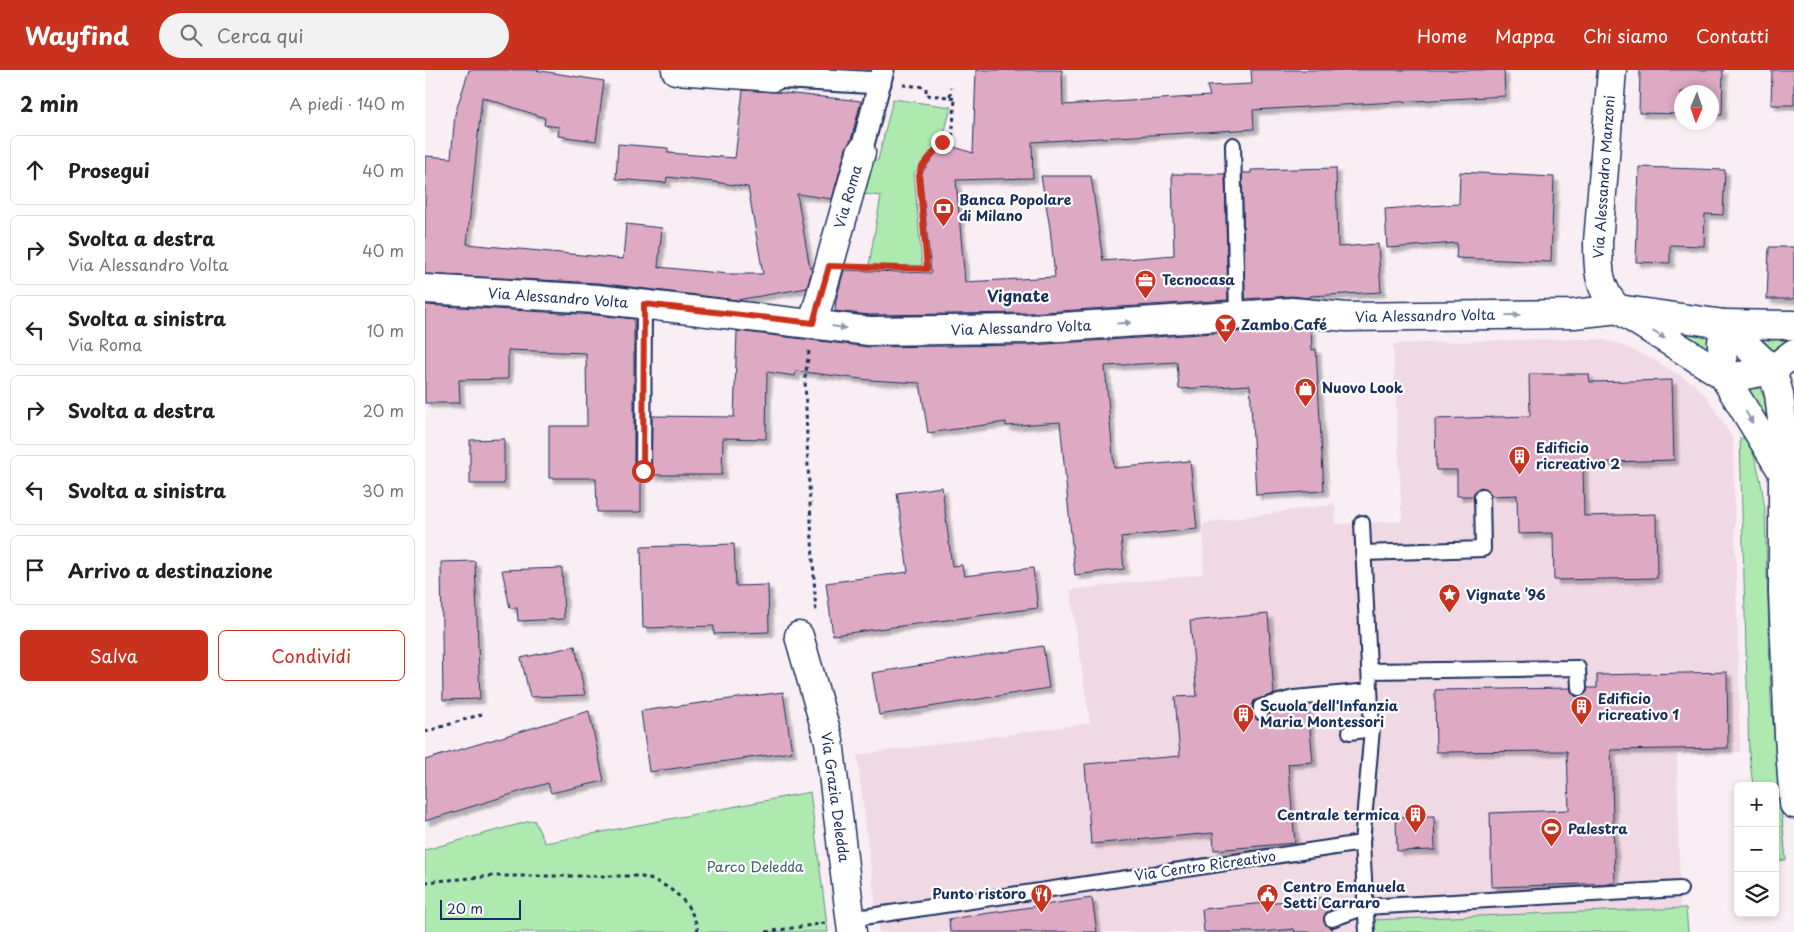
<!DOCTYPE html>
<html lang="it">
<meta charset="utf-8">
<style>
body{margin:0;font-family:"Playpen Sans",sans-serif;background:#f2f2f2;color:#202124}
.controls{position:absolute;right:15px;bottom:15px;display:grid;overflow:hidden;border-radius:8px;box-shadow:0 2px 8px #0003}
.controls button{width:45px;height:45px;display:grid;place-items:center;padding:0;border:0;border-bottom:1px solid #e0e0e0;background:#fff;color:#202124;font:25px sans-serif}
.compass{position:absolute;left:1249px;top:15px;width:45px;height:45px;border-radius:50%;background:#fff;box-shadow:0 2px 8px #0003;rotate:182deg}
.scale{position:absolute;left:15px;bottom:12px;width:81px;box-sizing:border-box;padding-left:5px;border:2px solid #1b2f5e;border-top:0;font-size:14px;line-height:18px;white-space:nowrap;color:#1b2f5e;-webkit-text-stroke:4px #fff;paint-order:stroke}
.stop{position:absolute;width:15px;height:15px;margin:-11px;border:4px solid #c8321e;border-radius:50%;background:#fff}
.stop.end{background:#c8321e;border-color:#fff;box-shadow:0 1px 5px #0008}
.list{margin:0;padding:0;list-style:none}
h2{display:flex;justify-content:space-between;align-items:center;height:65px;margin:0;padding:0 20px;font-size:21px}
h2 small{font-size:16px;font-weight:400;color:#757577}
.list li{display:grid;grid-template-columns:32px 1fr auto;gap:15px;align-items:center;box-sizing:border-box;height:70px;margin:0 10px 10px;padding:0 10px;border:1px solid #e0e0e0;border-radius:8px}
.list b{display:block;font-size:19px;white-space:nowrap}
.list p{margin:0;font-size:16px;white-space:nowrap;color:#757577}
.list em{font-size:16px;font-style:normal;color:#757577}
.actions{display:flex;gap:10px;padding:15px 20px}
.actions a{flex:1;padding:11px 0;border:1px solid #c8321e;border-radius:8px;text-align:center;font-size:18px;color:#c8321e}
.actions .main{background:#c8321e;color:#fff}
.icon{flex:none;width:28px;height:28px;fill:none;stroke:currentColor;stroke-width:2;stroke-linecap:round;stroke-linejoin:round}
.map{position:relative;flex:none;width:1369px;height:862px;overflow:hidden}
header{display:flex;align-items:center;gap:30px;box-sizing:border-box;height:70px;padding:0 25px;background:#c8321e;color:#fff}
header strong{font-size:24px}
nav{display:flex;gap:28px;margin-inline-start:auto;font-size:18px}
.search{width:350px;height:45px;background:#f2f2f2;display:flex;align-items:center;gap:12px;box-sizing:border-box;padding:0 18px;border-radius:28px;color:#757577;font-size:19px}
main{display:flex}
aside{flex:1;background:#fff}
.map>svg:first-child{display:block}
.built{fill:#f0d9e5}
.green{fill:#aeeaaf;stroke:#648c86}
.building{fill:#dda9c3;stroke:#1b2f5e;filter:url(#shadow)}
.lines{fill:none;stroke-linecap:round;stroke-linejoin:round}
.service-casing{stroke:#1b2f5e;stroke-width:18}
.pedestrian-casing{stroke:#1b2f5e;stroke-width:25}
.minor-casing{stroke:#1b2f5e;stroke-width:31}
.tertiary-casing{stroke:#1b2f5e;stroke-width:31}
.path{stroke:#1b2f5e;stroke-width:3;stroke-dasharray:4 4;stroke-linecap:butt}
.service{stroke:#fff;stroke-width:14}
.pedestrian{stroke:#fff;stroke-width:21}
.minor{stroke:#fff;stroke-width:28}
.tertiary{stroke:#fff;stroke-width:28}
.oneway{fill:#8d97ae}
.route{stroke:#c8321e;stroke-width:6}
.labels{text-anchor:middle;stroke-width:4.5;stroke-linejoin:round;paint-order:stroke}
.street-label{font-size:14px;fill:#1b2f5e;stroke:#fff}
.poi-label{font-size:14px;font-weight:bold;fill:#1b2f5e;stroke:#fff;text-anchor:start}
.park-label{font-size:14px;fill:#405e72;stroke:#fff}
.quarter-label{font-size:16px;font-weight:bold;fill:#1b2f5e;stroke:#fff}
</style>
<header>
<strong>Wayfind</strong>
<div class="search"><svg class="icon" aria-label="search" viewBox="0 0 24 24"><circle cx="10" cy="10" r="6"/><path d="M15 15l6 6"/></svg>Cerca qui</div>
<nav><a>Home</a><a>Mappa</a><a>Chi siamo</a><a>Contatti</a></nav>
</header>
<main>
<aside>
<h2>2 min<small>A piedi · 140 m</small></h2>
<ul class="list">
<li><svg class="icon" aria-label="ahead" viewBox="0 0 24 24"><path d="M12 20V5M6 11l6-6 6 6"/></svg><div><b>Prosegui</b></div><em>40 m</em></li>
<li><svg class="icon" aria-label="right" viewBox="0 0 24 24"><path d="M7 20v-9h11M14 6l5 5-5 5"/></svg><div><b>Svolta a destra</b><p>Via Alessandro Volta</p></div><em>40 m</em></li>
<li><svg class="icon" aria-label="left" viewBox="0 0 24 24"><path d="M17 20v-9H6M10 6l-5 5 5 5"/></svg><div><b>Svolta a sinistra</b><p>Via Roma</p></div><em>10 m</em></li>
<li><svg class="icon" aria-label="right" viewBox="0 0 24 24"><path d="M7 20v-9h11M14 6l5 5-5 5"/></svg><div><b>Svolta a destra</b></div><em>20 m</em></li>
<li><svg class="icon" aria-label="left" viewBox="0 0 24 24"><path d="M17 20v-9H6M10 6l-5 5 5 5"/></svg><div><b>Svolta a sinistra</b></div><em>30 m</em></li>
<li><svg class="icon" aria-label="arrive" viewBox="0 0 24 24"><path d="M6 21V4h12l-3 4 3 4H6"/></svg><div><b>Arrivo a destinazione</b></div></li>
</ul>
<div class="actions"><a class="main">Salva</a><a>Condividi</a></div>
</aside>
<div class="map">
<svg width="1369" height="862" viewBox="0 0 1369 862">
<defs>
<filter id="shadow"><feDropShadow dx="4.5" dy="4.5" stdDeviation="1" flood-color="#0004"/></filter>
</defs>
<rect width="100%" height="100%" fill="#f8eef3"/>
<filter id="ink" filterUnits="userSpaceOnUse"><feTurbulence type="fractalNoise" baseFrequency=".02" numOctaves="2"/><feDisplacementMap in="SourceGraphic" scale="10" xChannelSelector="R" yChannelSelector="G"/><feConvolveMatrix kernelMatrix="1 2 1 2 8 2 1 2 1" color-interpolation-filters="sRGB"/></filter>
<g filter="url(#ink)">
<path class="built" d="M1119,269H1176L1192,273L1227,289L1269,314L1282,327L1308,369L1315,682L1252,684L1255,837L1261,838L1263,862H454L432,685L665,653L645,520L778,504L779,453L910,434L911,454L977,451L968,274Z"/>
<path class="green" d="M468,29L526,37L518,68L489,103L497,196L444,195L456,126L430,123L440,89L453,90Z
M1254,256L1288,269L1284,285L1269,270L1250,260Z
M1369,261V273L1350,286L1328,265Z
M1332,312L1345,340V352L1343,354L1317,317Z
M1315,368H1322C1333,392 1337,415 1340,441L1346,632L1361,790L1350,791V716H1328L1324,683Z
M385,722L403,862H0V780L109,750L120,773Z
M1261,838L1263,862H948L947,850Z"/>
<path class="building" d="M44,0H110L179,11L171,71L133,66L134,57L119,55L120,48L57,27L42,174L198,189L201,154L237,158L233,197L303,204H338L323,117L289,112L242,107L241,113L191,109L193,74L243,78V83L310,88L318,20L350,22L436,31L426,70L421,78L407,129L372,124L385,198L387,199L382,218L312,230L173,213L0,204V86L26,88L30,44Z
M551,0H637L638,35L785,26L782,16L827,14L826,0H1079L1080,26L828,40L829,59L607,72L608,108L531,110L540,212L630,207L625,158L616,106H666L678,191L749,185L747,104H800L803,230L604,243L445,245L410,241L411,230L419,200L506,203L496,104L517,73L548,83Z
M1215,0H1298L1297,45H1286V22H1256V44L1214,43Z
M1347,0H1369V35H1346Z
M1214,97L1300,100L1298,145L1280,144L1279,176L1245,175V193L1211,192Z
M911,98L913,177L953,174L956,222L885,226V228L866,226L820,229L817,103H826V100Z
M1035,102L1129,107L1126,192L1031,188L1032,173L962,178L960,139L1034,134Z
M1344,177H1369V229H1342Z
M0,235L171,245L209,249V401L211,406L216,409V442H172L171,408H124V356H162L161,283L83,280V309L34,310L35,333H0Z
M867,258L886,259L887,280L891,279L899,421L831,425L825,315L754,319L752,292L680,296L689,398L765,391L772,459L696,467L699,499L650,505L635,352L581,356V352L503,363L495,313L444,310L371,301L370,306L342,302L341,369L298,368L297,405H226L227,346L309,347L312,261L444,277L606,275Z
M1104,304H1164L1165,312L1247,310L1249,390L1158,393L1159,446L1231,444L1232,508L1129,510L1128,463L1093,464L1092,425L1066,426L1062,419L1056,417L1050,421L1048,426H1032V400H1011L1010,349L1105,346Z
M79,369V414H45V370Z
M517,417L527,496L537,495L539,506L608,498L613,538L408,565L401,513L483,502L472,423Z
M309,474L311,516L343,515L344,562L289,564V556L218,558L216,477Z
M50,491L55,629L18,630L16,492Z
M137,498L139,549L93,551L92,538H85L77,500Z
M843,544L849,624L829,631L827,637L828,646L832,650L836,651L841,649L844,644L858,640L883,638L888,692L863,694L870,773L789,780L788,763L666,774L660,694L755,686L750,627L772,626L765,551Z
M150,576L160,625L105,627L96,588Z
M618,576L624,618L454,645L447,603Z
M1302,602L1303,678L1186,680L1190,813L1067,817L1065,743L1144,740L1142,681L1011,682L1010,620L1145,618L1150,626L1155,627L1162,622L1163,618H1172V605Z
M358,622L367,682L224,702L216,641Z
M164,641L179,711L126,723L123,713L0,751V690Z
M1009,746L1010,780L972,781L971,747Z
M904,827L906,840L900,844L899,852L902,856L907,858L908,862H870L869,859L837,862H779L777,839Z
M667,828L672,862H525L524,849Z"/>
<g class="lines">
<defs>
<path id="service" d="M808,75L812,245
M218,401L219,234
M938,483L1058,479L1057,426
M944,601L1153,598L1154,618
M836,642V637L869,628L945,621
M925,662L947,659
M937,773L942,862
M425,849L937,773L947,659L937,453
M907,849L940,837L1255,819"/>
<path id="pedestrian" d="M348,7L455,13
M436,82L458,0"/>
<path id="minor" d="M251,0L348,7
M0,219L172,229L444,261L605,259L867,242L922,247L1149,244L1193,239
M388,253L436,82
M1369,255L1299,254L1297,273L1298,305L1315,306L1347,300L1369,283
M374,566L404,671L427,862"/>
<path id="tertiary" d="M1187,0L1173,172C1173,198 1173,220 1193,239L1298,305L1357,401
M1193,239L1299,254L1347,300L1354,324L1358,359V523L1364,666L1369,734"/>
</defs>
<use href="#service" class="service-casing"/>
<use href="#pedestrian" class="pedestrian-casing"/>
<use href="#minor" class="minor-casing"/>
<use href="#tertiary" class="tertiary-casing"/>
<path class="path" d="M478,15L501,17V25L525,27L526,17
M525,27L530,28L527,72
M432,197L503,199L494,106L496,98L517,72
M384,281L380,308L383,396L391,544
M0,662L57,644
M0,812L69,806H212C242,811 268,831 273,862
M341,862L400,853"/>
<use href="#service" class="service"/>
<use href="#pedestrian" class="pedestrian"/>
<use href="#minor" class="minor"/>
<use href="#tertiary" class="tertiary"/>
</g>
<defs><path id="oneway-solid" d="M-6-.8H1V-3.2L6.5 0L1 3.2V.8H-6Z" transform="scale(1.25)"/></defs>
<g class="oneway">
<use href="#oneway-solid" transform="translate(1088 245) rotate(-1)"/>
<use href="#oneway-solid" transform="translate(699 253) rotate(-4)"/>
<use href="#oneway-solid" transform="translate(414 257) rotate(8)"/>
<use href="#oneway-solid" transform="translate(1234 265) rotate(31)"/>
<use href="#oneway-solid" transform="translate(1324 347) rotate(59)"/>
</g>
</g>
<g class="lines" filter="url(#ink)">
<path class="route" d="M218,401L219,234L388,253L404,196L502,199L494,106L496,98L517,72"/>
</g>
<defs>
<symbol id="bank-pin" viewBox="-11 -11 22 30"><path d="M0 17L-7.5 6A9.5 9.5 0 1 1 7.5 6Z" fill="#c8321e" stroke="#fff"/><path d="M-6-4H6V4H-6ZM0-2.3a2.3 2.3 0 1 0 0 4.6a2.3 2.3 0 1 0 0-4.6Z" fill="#fff"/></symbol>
<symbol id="office-pin" viewBox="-11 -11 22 30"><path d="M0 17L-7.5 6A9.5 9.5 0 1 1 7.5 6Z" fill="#c8321e" stroke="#fff"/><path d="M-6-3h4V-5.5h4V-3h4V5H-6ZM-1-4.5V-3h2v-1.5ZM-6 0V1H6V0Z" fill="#fff"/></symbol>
<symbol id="bar-pin" viewBox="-11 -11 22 30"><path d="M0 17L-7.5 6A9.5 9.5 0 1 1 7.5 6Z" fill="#c8321e" stroke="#fff"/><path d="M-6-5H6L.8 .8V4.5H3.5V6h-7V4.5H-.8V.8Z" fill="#fff"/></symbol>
<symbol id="shop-pin" viewBox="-11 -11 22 30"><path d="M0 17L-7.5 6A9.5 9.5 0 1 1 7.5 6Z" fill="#c8321e" stroke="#fff"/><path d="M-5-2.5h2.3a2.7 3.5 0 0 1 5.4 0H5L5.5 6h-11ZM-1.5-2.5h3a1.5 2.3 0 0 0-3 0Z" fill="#fff"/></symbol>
<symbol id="building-pin" viewBox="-11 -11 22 30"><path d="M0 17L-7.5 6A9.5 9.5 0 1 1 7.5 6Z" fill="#c8321e" stroke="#fff"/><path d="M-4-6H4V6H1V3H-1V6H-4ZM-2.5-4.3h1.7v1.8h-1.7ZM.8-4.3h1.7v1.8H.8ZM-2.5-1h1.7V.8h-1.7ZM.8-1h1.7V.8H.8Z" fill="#fff"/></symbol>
<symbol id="sight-pin" viewBox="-11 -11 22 30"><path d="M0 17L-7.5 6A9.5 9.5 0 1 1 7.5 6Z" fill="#c8321e" stroke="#fff"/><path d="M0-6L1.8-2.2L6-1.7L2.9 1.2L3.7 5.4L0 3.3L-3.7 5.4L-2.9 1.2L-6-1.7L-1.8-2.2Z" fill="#fff"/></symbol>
<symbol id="stadium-pin" viewBox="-11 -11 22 30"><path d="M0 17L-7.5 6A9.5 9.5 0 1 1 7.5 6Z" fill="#c8321e" stroke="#fff"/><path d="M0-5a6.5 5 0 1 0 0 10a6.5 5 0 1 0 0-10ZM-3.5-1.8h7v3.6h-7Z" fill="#fff"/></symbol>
<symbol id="restaurant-pin" viewBox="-11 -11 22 30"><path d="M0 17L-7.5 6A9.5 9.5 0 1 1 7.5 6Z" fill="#c8321e" stroke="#fff"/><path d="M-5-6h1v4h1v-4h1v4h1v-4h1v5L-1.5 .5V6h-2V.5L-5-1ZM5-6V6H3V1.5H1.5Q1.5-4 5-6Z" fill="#fff"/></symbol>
<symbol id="civic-pin" viewBox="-11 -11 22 30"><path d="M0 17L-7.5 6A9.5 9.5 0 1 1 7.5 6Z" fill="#c8321e" stroke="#fff"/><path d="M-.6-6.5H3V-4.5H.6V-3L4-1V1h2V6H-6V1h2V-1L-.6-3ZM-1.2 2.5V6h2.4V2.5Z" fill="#fff"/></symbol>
</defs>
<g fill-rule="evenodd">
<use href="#bank-pin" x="506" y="126" width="25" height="34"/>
<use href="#office-pin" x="708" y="198" width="25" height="34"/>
<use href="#bar-pin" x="788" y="242" width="25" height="34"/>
<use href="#shop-pin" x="868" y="306" width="25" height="34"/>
<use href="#building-pin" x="1082" y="374" width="25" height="34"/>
<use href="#sight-pin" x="1012" y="512" width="25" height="34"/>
<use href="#building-pin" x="1144" y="624" width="25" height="34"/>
<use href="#building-pin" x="806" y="632" width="25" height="34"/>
<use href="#building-pin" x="978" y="732" width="25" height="34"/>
<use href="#stadium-pin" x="1114" y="746" width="25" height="34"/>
<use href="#restaurant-pin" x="604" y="812" width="25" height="34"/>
<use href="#civic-pin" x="830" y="812" width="25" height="34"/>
</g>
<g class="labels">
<g class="street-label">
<text transform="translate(1179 107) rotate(-86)" y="5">Via Alessandro Manzoni</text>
<text transform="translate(423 127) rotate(-74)" y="5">Via Roma</text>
<text transform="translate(133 228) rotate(4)" y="5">Via Alessandro Volta</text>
<text transform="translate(1000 246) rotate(-1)" y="5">Via Alessandro Volta</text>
<text transform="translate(596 258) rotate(-2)" y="5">Via Alessandro Volta</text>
<text transform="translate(410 727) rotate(82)" y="5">Via Grazia Deledda</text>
<text transform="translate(780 796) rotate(-8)" y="5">Via Centro Ricreativo</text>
</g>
<g class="poi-label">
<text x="534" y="135">Banca Popolare<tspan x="534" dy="16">di Milano</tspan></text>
<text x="737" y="215">Tecnocasa</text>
<text x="816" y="260">Zambo Café</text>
<text x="897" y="323">Nuovo Look</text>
<text x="1111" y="383">Edificio<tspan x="1111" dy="16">ricreativo 2</tspan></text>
<text x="1041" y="530">Vignate ’96</text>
<text x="1173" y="634">Edificio<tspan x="1173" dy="16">ricreativo 1</tspan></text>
<text x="835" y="641">Scuola dell'Infanzia<tspan x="835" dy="16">Maria Montessori</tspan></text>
<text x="975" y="750" text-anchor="end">Centrale termica</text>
<text x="1143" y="764">Palestra</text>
<text x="858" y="822">Centro Emanuela<tspan x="858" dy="16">Setti Carraro</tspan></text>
<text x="601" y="829" text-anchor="end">Punto ristoro</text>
</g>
<g class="park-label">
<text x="330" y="802">Parco Deledda</text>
</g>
<g class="quarter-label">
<text x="593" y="232">Vignate</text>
</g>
</g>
</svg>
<div class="controls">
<button>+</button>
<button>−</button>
<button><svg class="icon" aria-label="layers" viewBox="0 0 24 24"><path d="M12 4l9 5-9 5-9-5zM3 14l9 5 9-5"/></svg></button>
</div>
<svg class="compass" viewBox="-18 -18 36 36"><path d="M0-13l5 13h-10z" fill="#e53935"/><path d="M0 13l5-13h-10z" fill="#757577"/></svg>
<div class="scale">20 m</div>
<div class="stop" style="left:218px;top:401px"></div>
<div class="stop end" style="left:517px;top:72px"></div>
</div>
</main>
